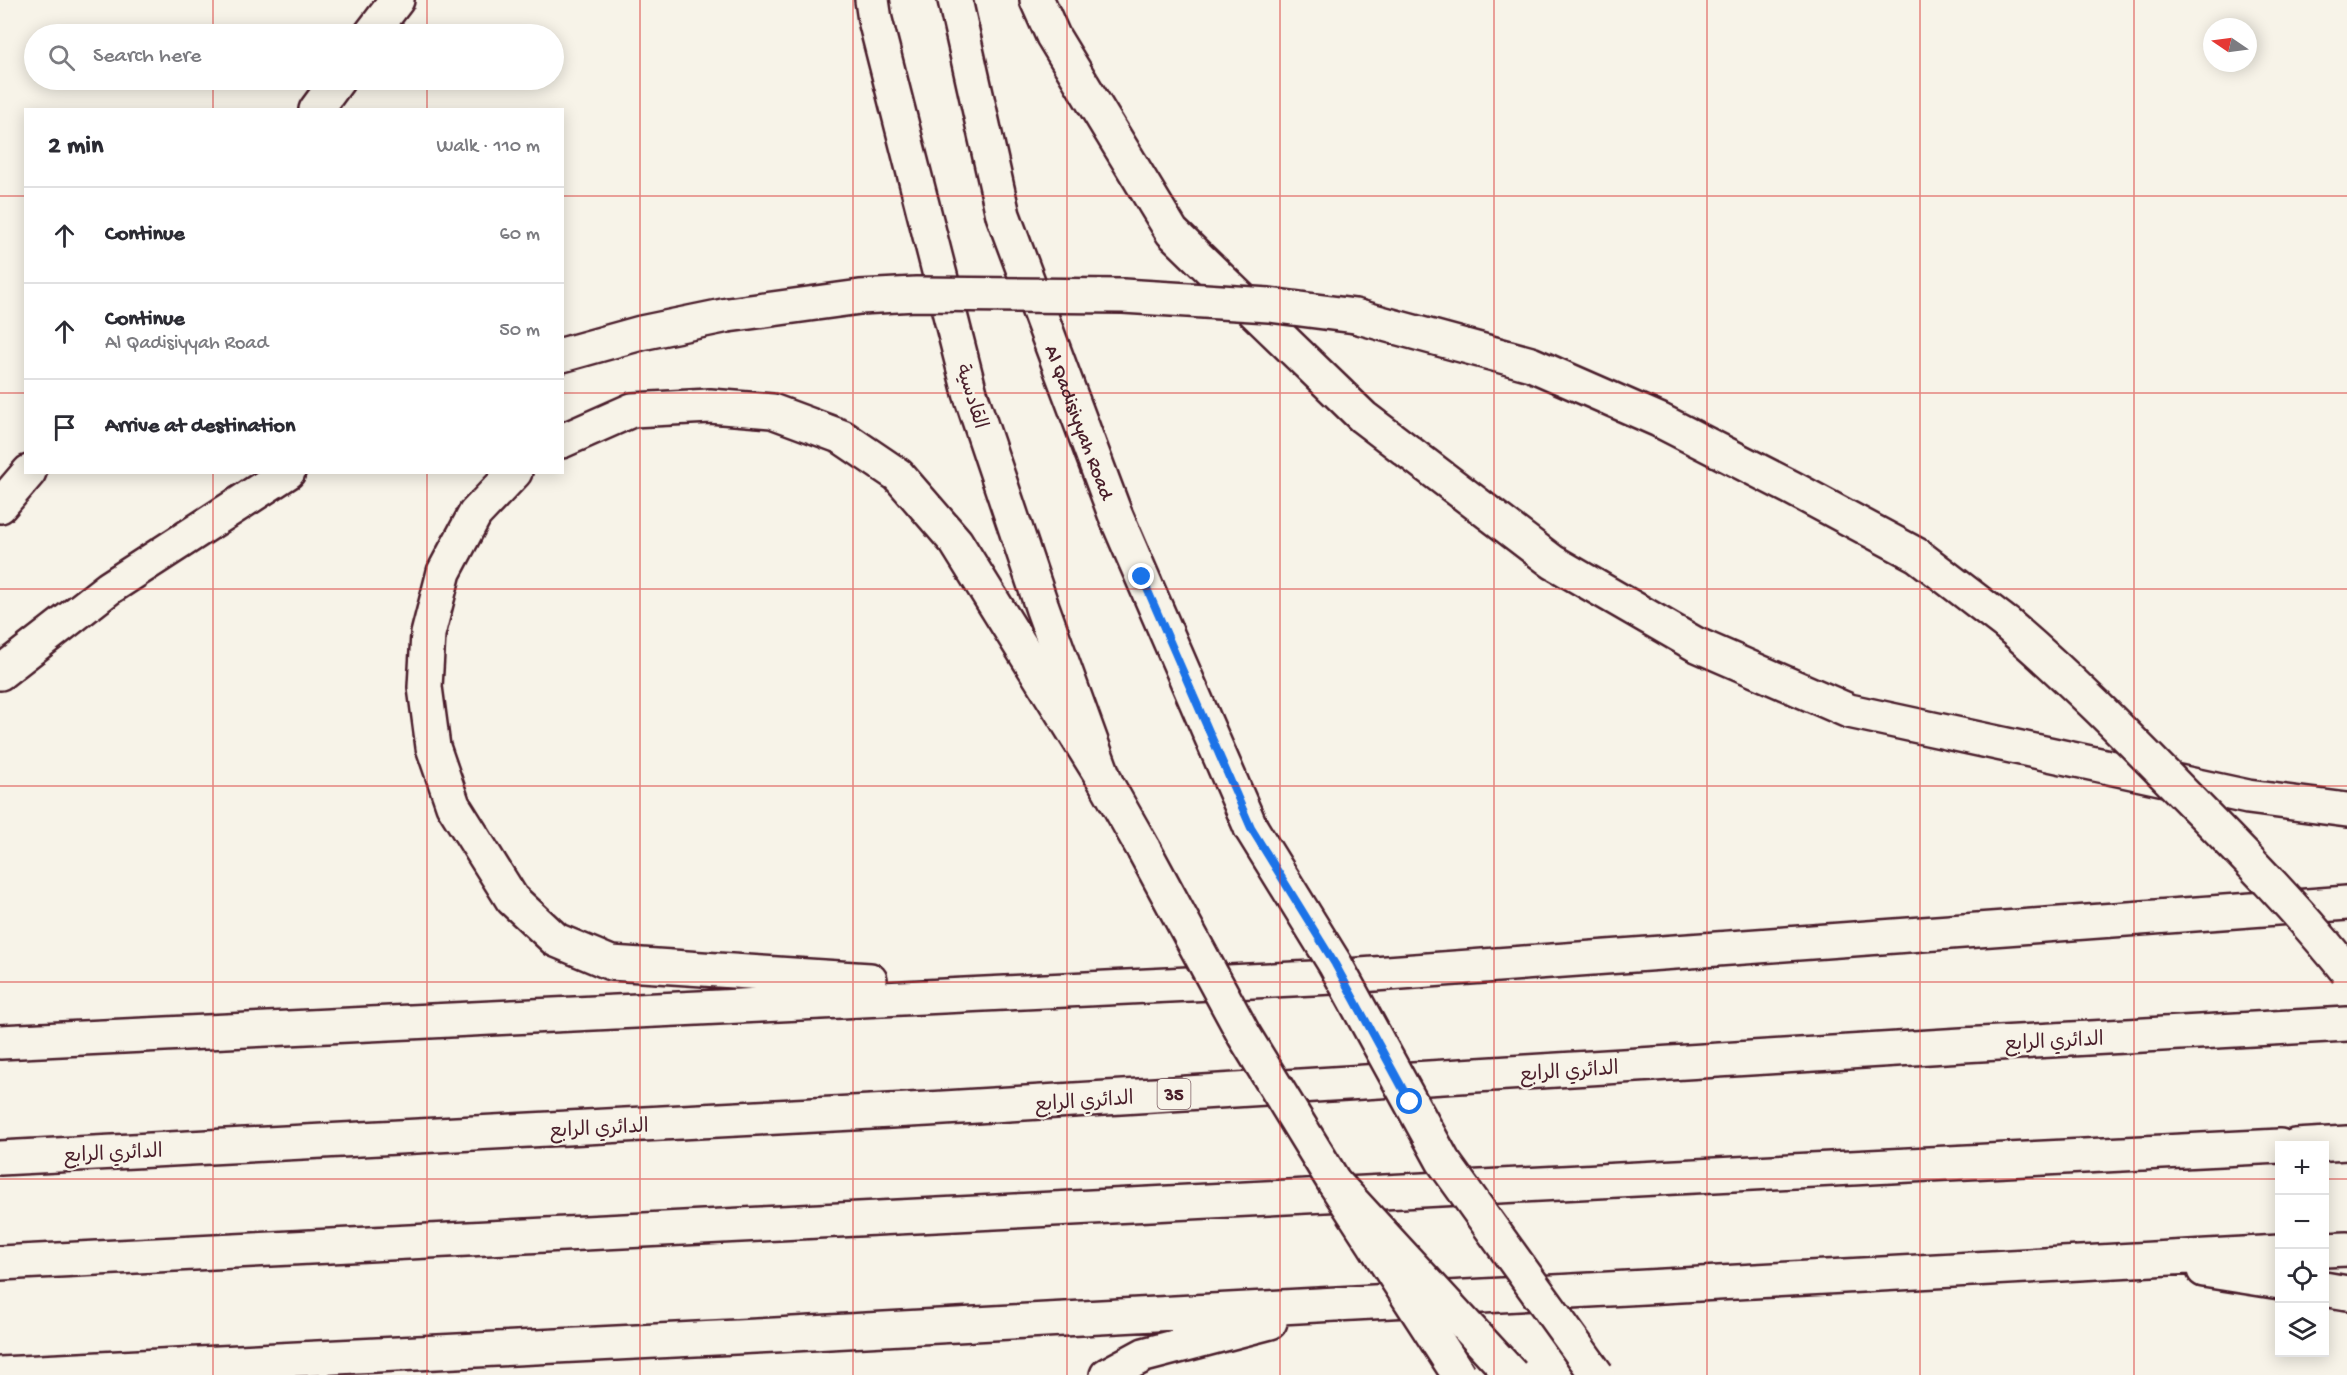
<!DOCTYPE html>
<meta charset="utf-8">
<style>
body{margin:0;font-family:"Gochi Hand","Playpen Sans Arabic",sans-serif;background:#f2f2f3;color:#2b2b33}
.controls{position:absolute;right:18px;bottom:18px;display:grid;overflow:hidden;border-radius:0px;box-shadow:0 3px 15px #0003}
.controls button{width:54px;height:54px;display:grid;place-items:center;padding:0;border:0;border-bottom:2px solid #e1e1e2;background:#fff;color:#2b2b33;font:30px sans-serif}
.compass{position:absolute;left:2203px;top:18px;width:54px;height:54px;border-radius:50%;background:#fff;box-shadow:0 3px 15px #0003;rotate:283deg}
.stop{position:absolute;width:18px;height:18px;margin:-14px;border:4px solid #1a73e8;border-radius:50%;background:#fff}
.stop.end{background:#1a73e8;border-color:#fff;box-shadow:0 2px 6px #0008}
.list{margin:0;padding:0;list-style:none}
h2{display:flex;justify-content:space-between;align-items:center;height:78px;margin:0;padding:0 24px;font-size:26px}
h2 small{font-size:20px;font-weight:400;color:#7c7c81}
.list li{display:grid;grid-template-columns:39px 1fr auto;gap:18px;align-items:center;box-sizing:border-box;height:96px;padding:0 24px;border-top:2px solid #e1e1e2}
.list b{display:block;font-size:22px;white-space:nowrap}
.list p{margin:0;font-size:20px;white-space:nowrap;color:#7c7c81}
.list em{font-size:20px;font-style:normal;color:#7c7c81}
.icon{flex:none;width:33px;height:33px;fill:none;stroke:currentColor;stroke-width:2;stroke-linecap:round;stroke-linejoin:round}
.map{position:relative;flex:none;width:2347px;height:1375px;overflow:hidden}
.search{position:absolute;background:#fff;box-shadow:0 3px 15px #0003;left:24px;top:24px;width:540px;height:66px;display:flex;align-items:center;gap:15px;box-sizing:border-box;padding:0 21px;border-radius:33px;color:#7c7c81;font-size:22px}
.panel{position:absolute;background:#fff;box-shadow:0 3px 15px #0003;left:24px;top:108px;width:540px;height:366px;border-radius:0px}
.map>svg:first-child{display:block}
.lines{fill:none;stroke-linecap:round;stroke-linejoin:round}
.primary-casing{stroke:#4a1f2b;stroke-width:38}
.motorway-casing{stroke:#4a1f2b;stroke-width:38}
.primary{stroke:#f7f3e8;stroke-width:33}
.motorway{stroke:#f7f3e8;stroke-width:33}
.primary-bridge-casing{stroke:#4a1f2b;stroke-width:38;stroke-linecap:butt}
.motorway-bridge-casing{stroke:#4a1f2b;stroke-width:38;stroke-linecap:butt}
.primary-bridge{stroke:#f7f3e8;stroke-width:33}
.motorway-bridge{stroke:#f7f3e8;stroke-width:33}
.route{stroke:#1a73e8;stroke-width:8}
.grid{fill:none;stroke:#d62828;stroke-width:1.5;stroke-opacity:0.55}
.labels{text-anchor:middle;stroke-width:4.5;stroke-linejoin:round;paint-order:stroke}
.shield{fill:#f7f3e8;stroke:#7e5f64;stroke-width:1.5}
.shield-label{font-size:18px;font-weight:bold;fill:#4a1f2b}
.street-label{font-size:20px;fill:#4a1f2b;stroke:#f7f3e8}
</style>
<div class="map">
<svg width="2347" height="1375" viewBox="0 0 2347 1375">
<rect width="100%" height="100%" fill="#f7f3e8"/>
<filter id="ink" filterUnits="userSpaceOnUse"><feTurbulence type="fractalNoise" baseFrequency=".0167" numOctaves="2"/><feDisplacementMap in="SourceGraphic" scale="12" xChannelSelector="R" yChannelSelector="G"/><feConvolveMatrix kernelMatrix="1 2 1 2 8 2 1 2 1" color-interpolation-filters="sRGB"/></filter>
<g filter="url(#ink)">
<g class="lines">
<defs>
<g id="primary">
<path d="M872,0L875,20L970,393L1042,607L1106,783L1144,850"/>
<path id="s1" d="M955,0L1003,215L1115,514L1251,828"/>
</g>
<path id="motorway" d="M1037,0L1053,36L1172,232L1363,417L1553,562L1695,644L1849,711L2248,797L2347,810
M371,34L397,0
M316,110L338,80
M1355,316L1531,364L1659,420L1792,488L1917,555L2007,624
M562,355L641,333L728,315
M562,441L632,410L710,406L772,411L842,437L898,475L956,542L1106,783
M515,472L475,514L444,572L428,634L425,687L433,747L453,805L512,899L556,940L611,963L870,980
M0,506L29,472
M0,673L109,588L288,472
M0,1042L1333,977L2347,903
M2295,1146L2347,1143
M0,1158L928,1109L1962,1045L2347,1024
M2324,1250L2347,1249
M0,1263L2280,1146
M2204,1270L2280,1282
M2324,1289L2347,1293
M0,1374L775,1335L2280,1252
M1107,1375L1144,1355L1270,1322"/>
</defs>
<use href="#primary" class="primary-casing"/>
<use href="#motorway" class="motorway-casing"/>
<use href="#primary" class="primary"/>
<use href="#motorway" class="motorway"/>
<defs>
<path id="primary-bridge" d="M1251,828L1335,964L1443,1161L1597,1375
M1144,850L1244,1035L1334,1182L1512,1375"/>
<path id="motorway-bridge" d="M728,315L860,297L916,294L1123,296L1269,305L1355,316
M2007,624C2068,676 2124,733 2179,789C2237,848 2296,907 2347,971
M1334,1182L1459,1375"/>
</defs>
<use href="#primary-bridge" class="primary-bridge-casing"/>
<use href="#motorway-bridge" class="motorway-bridge-casing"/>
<use href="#primary-bridge" class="primary-bridge"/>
<use href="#motorway-bridge" class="motorway-bridge"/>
</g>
</g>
<g class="lines" filter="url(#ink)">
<path class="route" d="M1142,577L1251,828L1335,964L1410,1102"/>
</g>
<path class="grid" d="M213,0V34M427,0V34M640,0V1375M853,0V1375M1067,0V1375M1280,0V1375M1494,0V1375M1707,0V1375M1920,0V1375M2134,0V1375M213,80V110M427,80V110M0,196H26M562,196H2347M0,393H26M562,393H2347M213,472V1375M427,472V1375M0,589H2347M0,786H2347M0,982H2347M0,1179H2280M2324,1179H2347"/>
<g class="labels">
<rect class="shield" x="1157.5" y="1079" width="33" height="30" rx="4.5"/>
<g class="shield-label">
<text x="1174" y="1100">35</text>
</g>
<g class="street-label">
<text transform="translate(973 396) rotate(73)" y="7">القادسية</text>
<text dy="7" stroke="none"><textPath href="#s1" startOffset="441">Al Qadisiyyah Road</textPath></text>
<text transform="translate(2054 1040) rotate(-3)" y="7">الدائري الرابع</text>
<text transform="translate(1569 1070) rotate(-4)" y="7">الدائري الرابع</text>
<text transform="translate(1084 1100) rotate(-4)" y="7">الدائري الرابع</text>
<text transform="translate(599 1127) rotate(-3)" y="7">الدائري الرابع</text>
<text transform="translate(113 1152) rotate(-3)" y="7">الدائري الرابع</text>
</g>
</g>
</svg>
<div class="controls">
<button>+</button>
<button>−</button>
<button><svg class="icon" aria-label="locate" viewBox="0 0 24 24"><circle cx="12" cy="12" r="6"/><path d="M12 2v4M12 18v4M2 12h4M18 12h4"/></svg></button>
<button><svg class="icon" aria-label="layers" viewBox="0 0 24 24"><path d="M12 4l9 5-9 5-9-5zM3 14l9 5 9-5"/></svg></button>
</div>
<svg class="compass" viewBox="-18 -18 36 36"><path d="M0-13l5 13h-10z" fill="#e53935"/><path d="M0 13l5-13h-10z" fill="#7c7c81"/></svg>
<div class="stop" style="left:1410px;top:1102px"></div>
<div class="stop end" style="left:1142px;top:577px"></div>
<div class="search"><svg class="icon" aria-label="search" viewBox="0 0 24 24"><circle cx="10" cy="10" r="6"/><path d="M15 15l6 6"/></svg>Search here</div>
<section class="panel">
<h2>2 min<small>Walk · 110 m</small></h2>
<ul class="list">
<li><svg class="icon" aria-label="ahead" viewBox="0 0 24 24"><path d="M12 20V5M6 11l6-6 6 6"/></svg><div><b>Continue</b></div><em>60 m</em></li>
<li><svg class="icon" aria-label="ahead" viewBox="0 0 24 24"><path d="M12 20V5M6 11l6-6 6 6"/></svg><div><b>Continue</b><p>Al Qadisiyyah Road</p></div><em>50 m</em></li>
<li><svg class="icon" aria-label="arrive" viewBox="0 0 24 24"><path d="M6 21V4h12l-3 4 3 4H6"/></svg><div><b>Arrive at destination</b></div></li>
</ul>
</section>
</div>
